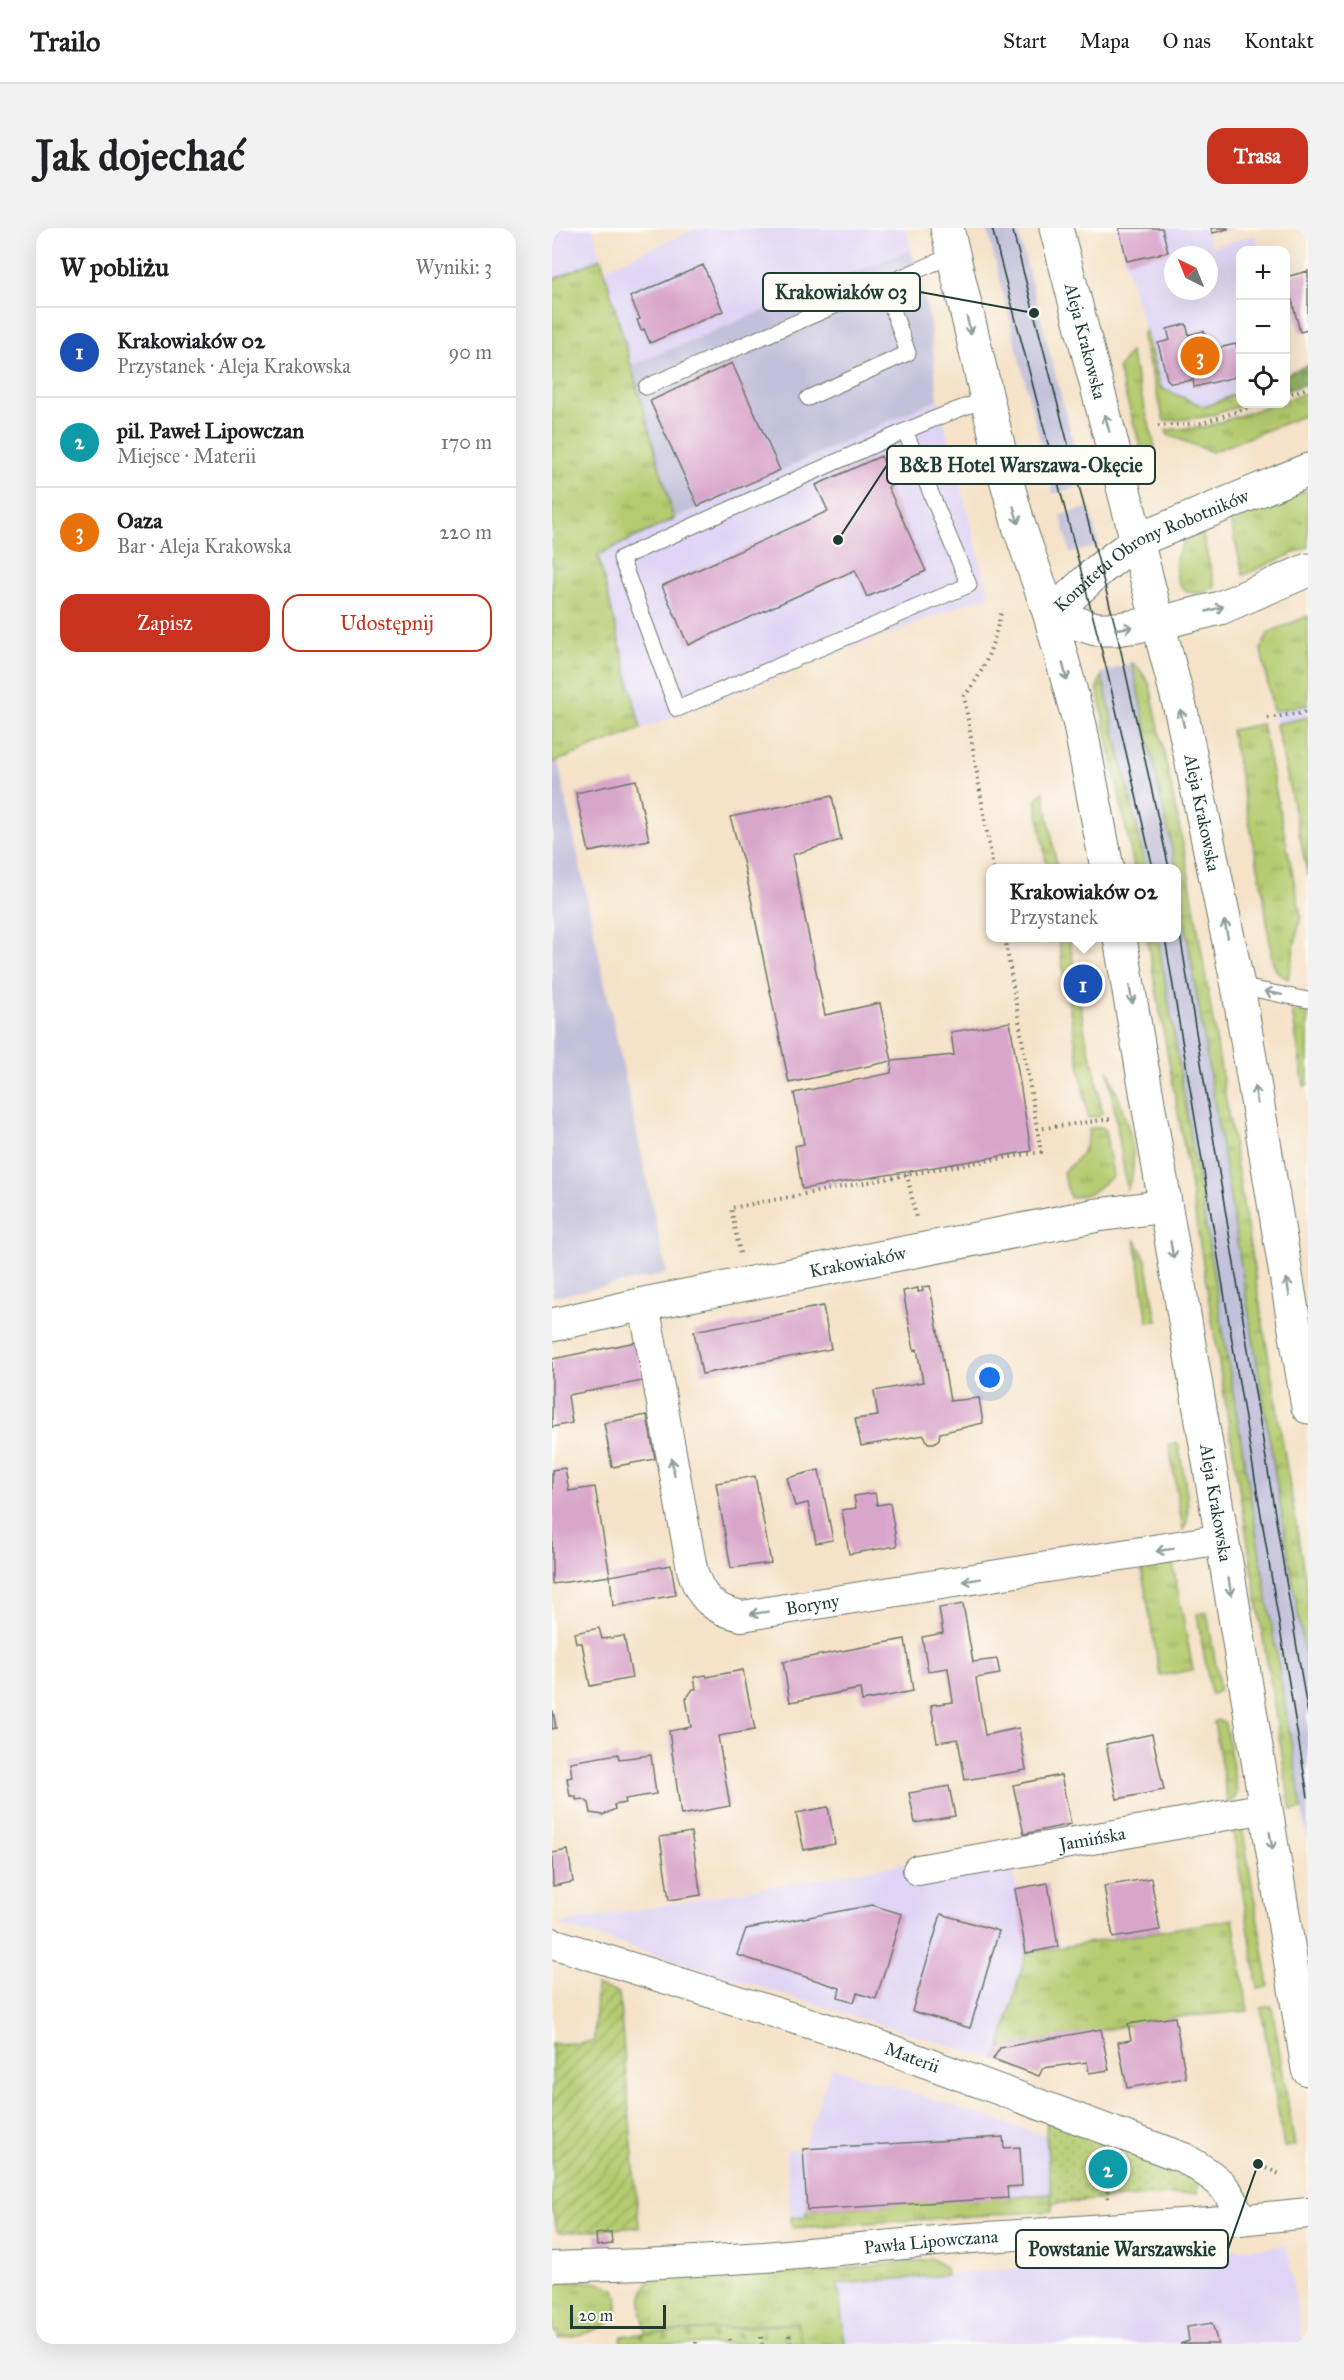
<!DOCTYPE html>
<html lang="pl">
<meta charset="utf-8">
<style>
body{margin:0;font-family:"IM FELL Great Primer",serif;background:#f2f2f2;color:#202124}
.controls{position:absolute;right:18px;top:18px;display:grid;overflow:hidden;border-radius:12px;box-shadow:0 6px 24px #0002}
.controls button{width:54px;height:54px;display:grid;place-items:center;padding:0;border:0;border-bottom:2px solid #e0e0e0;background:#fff;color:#202124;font:30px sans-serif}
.compass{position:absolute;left:612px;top:18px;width:54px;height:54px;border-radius:50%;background:#fff;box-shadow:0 6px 24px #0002;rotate:317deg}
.scale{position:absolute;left:18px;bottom:15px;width:96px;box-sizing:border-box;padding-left:6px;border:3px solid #1f3d34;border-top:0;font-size:16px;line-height:21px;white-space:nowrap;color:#1f3d34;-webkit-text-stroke:4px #fdfcf7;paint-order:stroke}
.you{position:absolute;left:438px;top:1150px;width:21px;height:21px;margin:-15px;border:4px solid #fff;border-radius:50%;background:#1a73e8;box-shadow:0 0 0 9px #1a73e833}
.badge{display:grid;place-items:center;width:39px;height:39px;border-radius:50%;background:#c8321e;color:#fff;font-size:20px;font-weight:700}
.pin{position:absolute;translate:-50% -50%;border:3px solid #fff;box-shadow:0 2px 6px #0006}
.popup{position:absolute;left:434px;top:636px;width:195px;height:78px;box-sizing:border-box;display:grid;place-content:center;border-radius:12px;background:#fff;filter:drop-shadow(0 2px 4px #0005);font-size:20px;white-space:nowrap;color:#757577}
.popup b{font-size:22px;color:#202124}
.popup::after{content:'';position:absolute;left:50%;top:100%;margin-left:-12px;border:12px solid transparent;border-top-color:#fff}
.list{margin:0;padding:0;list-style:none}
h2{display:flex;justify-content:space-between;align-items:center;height:78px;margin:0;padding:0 24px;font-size:26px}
h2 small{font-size:20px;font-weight:400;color:#757577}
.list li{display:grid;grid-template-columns:39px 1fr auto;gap:18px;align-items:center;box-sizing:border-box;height:90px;padding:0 24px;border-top:2px solid #e0e0e0}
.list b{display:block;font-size:22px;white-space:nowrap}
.list p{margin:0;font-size:20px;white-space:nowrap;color:#757577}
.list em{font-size:20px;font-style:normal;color:#757577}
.actions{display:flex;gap:12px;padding:18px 24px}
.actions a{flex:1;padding:14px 0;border:2px solid #c8321e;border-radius:18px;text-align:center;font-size:21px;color:#c8321e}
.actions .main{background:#c8321e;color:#fff}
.icon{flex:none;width:33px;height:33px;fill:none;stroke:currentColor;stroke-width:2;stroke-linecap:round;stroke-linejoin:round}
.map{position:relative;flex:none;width:756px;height:2116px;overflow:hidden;border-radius:18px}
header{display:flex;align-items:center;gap:36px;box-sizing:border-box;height:84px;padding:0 30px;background:#fff;border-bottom:2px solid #e0e0e0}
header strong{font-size:28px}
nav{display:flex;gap:33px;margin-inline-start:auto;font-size:21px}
.intro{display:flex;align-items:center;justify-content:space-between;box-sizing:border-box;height:144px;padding:0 36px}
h1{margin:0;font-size:42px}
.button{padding:15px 27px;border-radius:18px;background:#c8321e;color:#fff;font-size:21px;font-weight:700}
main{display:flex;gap:36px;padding:0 36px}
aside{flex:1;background:#fff;border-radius:18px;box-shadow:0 6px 24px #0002}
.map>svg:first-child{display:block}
.built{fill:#dfd4f5;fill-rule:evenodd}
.industrial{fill:#c3c0db}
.grass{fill:url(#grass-tufts);stroke:#6a8452;stroke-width:1.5}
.forest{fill:url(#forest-firs);stroke:#58764b;stroke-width:1.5}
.cemetery{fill:url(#cemetery-stones);stroke:#6a8452;stroke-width:1.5}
.park{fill:url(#park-dots);stroke:#6a8452;stroke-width:1.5}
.garden{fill:url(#garden-furrows);stroke:#6a8452;stroke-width:1.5}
.building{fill:#d9a6cb}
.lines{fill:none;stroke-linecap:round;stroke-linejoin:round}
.lane-casing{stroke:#6a7768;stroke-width:17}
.street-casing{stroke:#6a7768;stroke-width:32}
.secondary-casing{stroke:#6a7768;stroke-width:35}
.path{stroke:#6a7768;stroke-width:4;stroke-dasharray:1.5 4.5;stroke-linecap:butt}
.lane{stroke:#fff;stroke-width:15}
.street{stroke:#fff;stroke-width:30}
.secondary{stroke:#fff;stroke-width:33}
.tram{stroke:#1f3d34;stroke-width:1.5}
.oneway{stroke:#8f9e9a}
.labels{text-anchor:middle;stroke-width:6;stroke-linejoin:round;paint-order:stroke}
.street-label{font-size:18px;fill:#1f3d34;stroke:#fdfcf7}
.leader{fill:none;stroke:#1f3d34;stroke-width:2}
.callout-dot{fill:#1f3d34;stroke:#fdfcf7;stroke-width:2}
.callout{fill:#fdfcf7;stroke:#1f3d34;stroke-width:2}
.callout-label{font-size:20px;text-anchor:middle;font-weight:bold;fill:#1f3d34}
</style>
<header>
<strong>Trailo</strong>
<nav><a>Start</a><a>Mapa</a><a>O nas</a><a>Kontakt</a></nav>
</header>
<div class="intro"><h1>Jak dojechać</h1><a class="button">Trasa</a></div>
<main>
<aside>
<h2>W pobliżu<small>Wyniki: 3</small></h2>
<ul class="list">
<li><span class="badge" style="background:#1a4fb4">1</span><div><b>Krakowiaków 02</b><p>Przystanek · Aleja Krakowska</p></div><em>90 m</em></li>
<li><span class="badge" style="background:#0f9aa8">2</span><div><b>pil. Paweł Lipowczan</b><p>Miejsce · Materii</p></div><em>170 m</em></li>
<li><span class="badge" style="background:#e8710a">3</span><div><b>Oaza</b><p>Bar · Aleja Krakowska</p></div><em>220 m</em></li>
</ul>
<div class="actions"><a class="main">Zapisz</a><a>Udostępnij</a></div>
</aside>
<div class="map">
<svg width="756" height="2116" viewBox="0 0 756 2116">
<defs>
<pattern id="grass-tufts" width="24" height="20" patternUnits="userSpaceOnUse" patternTransform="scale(1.5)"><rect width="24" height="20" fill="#b5cb6f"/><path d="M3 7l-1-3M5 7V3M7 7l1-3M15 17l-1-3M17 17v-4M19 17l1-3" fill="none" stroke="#93a65c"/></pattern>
<pattern id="forest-firs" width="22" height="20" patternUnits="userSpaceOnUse" patternTransform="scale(1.5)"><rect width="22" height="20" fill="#90af62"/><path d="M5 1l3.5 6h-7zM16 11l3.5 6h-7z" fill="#759052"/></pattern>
<pattern id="cemetery-stones" width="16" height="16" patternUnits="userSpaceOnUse" patternTransform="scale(1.5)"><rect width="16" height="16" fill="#b5cb6f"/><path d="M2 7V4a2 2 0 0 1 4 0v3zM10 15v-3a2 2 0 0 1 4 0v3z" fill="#93a65c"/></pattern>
<pattern id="park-dots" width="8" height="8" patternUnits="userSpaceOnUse" patternTransform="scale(1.5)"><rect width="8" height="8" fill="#b5cb6f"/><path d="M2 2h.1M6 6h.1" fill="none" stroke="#93a65c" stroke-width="1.8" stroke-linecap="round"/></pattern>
<pattern id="garden-furrows" width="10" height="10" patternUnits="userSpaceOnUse" patternTransform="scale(1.5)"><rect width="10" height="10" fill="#b5cb6f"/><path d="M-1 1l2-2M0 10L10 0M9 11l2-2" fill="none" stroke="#93a65c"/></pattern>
</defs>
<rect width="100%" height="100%" fill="#fdfcf7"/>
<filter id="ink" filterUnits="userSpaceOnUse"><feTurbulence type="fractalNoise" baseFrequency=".0167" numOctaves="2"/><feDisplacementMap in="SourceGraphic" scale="12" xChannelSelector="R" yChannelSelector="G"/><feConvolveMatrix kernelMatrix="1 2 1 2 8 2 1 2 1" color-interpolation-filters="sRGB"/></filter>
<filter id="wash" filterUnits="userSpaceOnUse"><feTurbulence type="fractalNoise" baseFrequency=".008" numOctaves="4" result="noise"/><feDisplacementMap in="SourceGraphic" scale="24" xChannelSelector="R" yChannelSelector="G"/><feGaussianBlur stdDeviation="1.35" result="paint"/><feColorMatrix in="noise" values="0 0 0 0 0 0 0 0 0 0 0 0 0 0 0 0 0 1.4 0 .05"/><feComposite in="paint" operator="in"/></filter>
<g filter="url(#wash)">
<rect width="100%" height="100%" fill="#f5e2c8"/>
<path class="built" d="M0,0H41L49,30L0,52Z
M146,0H354L359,21L80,137L52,41Z
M564,0H653L659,19L704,7L707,22H688V164L653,179L609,160ZM621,27H657V63H621Z
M386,171L437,367L89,501L45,327Z
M756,477V489L724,496L721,483Z
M354,1635L461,1637L474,1725L448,1820L441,1831L5,1696Z
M279,1839L494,1908L499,1966L255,1983V1988L239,1989L234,1922L251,1921Z
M735,2018L751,2116H293L286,2056Z"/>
<path class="industrial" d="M435,0H465L532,256L526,259L501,266Z
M359,21L377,89L386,171L122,291L80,137Z
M539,279L538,282L547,318L518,325L509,287Z
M580,435L604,541L623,640H594L549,445Z
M6,534L115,1046L0,1069V535Z
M624,644L756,1446V1615L606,710H624Z"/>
<path class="grass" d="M49,30L122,291L46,327L89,501L0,535V52Z
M593,102L609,160L653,179L688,164V176H695L653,189L612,193L590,109Z
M578,124L603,219L592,231L566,141Z
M756,164V186L660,224L616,207L614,202L653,199L723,176H734V172Z
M756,262V319L691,347L678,292Z
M650,305L663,359C657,361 651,365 645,365C621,366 619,332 630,317C635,311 643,308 650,305Z
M756,388V477L721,483L709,421L717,404Z
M580,435L587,440L598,457L635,636L756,1368V1446L624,640Z
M550,448L594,640H582L545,459Z
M756,489V648L724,496Z
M710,496L749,687L736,751L725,744L720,732L711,664L679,502Z
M492,564L493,570L505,640H495L484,571Z
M506,710H517L535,815L543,844L550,885L547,888L536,890Z
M595,710H606L750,1581L739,1583L634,930Z
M740,783L756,786V857L752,858Z
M556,841C568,875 593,928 575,961Z
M550,899L553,902L561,948L539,965L518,970L511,944C526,933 536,920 537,901Z
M583,1011L594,1032L605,1093L596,1094Z
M626,1215C629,1234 643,1290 631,1302L617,1217Z
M620,1333L641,1442L608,1448L590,1344L591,1335Z
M655,1384L668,1462L659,1467L645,1386Z
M666,1492L673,1495L685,1563L683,1570L676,1576L662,1494Z
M680,1596L687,1598L691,1603L717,1758L706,1761Z
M681,1691L696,1783L623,1789L448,1820L474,1725Z
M720,1778L743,1918L732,1919L709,1780Z
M499,1966L532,1974L500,1975V1983L240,2000L239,1989L255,1988V1982Z
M381,2031L393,2040L394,2047L286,2056L293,2116H250L244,2095L94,2106C90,2084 84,2070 99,2051L275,2043Z
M33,2053L52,2056L63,2061C77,2100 33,2106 6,2111V2104L0,2106V2055Z"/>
<path class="forest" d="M756,137V155L734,163V146Z"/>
<path class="cemetery" d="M245,2095L250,2116H68L70,2108L78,2107Z"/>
<path class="park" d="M495,1890L627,1940L646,1953L645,1965L500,1975L494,1908Z"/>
<path class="garden" d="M44,1758L67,1765L87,1999L6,2005L0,1982V1816L42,1814Z"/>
<g id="blocks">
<path class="building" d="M567,0H610L616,24L575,33Z
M659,0H676V1L661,5Z
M151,37L171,83L98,115L92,101L89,102L85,92L88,91L78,69Z
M756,43V102L748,104L734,49Z
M634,96L637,107L652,103L657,122L684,116L688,133V148L642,159L641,152L619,155L615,151L606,115L618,112L615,101Z
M180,135L228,242L146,278L98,173Z
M329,228L342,256L336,259L374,343L315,369L303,342L136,417L110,358L276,283L264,257Z
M84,552L97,612L37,624L24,565Z
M280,568L289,612L240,627L273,787L328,775L340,833L237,855L192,637L178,589Z
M458,794L479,923L250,961L243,918L252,916L242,865L339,845L340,833L402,827L399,804Z
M378,1058L398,1173L427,1170L431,1195L388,1205L387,1211L382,1215H376L372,1207L309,1218L303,1191L326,1188L322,1163L371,1154L365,1121L362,1122L351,1063L366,1060V1064L371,1063L370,1059Z
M271,1078L279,1121L150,1146L142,1103Z
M84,1114L91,1153L16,1167L20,1195L0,1199V1131Z
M95,1187L103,1231L60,1239L52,1195Z
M13,1240L17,1263L43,1259L58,1348L0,1356V1242Z
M267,1242L281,1312L264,1315L256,1275L243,1278L235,1250Z
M203,1248L219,1335L179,1340L164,1255Z
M323,1265L325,1277L338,1275L345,1318L297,1326L290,1282L304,1280L302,1268Z
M119,1337L124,1367L61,1378L58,1348Z
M411,1376L421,1434L445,1431L448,1446L424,1450L433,1507L467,1500L474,1542L413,1552L406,1511L385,1514L379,1477L401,1474L396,1440L376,1443L370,1409L391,1405L387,1380Z
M47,1400L50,1411L72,1408L80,1450L38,1458L30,1415H24L22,1405Z
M353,1411L361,1463L310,1473L308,1461L238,1474L231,1434Z
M191,1442L203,1502L166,1508L178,1578L129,1587L117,1503L139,1499L134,1471L141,1461H144L142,1449L154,1447L155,1449Z
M1,1483L4,1500L0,1501V1484Z
M600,1506L612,1562L565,1571L554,1516Z
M66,1526L67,1531L99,1527L104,1566L73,1571L74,1575L62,1577L63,1581L51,1587L39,1585L37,1575L31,1571L24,1572V1568H18L15,1550L20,1549L18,1534Z
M509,1547L519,1596L472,1606L461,1557Z
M397,1558L403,1588L363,1595L357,1565Z
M276,1579L283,1616L252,1622L244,1585Z
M139,1604L149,1667L117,1672L108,1609Z
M16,1622L21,1654L1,1658L0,1625Z
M599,1650L608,1702L561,1710L552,1658Z
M496,1655L506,1719L474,1725L463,1661Z
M320,1677L350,1686L324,1771L305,1765L302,1774L286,1769L288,1760L185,1727L194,1701Z
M389,1686L447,1703L418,1800L360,1783Z
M623,1789L634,1850L575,1860L566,1814L579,1812L576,1796Z
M549,1801L557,1842L537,1845L535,1834L491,1840L487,1848L441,1831L448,1820Z
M451,1909L452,1920L468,1919L470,1958L455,1959L456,1970L255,1982L251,1921Z
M59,2004L60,2016L45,2018L44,2006Z
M660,2095L666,2116H628L637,2113L635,2099Z"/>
</g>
</g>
<g filter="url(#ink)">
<use href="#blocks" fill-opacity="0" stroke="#6a7768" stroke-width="1.5"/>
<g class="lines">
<defs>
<path id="lane" d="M94,159L401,27
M256,170L356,125L332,56
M353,203L417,357L125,481L69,330L353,203C380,192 406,180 434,172
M686,758L756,772"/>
<g id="street">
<path id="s1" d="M92,1076L140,1341C148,1370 161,1382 190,1388L670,1311"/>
<path id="s2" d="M366,1642L714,1580"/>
<path id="s3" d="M0,1715L318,1814L632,1930C661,1948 680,1957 687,1992"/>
<path id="s4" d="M0,2039L93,2036L213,2029L405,2011L687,1992L756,1985"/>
</g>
<g id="secondary">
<path d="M395,0L453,247L467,298L498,387L528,497L555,640"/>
<path id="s5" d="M504,0L630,487L686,758L756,1179"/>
<path id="s6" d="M498,387L548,341L586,312L756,242"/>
<path d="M498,387L544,401H564L607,395L668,380L756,342"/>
<path id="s7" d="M568,710L676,1346L756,1841"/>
<path id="s8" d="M0,1097L92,1076L546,987L613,978"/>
</g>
</defs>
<use href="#lane" class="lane-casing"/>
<use href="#street" class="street-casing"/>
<use href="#secondary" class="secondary-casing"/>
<path class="path" d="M734,167L756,160
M606,198L650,195L708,176
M716,490L756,484
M441,640L412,468C434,443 441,416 449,385
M485,901L558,891
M355,946L364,990
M188,1025L179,980L391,940L489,924L453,710
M714,1940L730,1947
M556,1970L555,1955L561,1937
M237,2107L239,2116
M209,2109L210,2116
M177,2111L178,2116
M144,2114V2116"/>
<use href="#lane" class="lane"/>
<use href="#street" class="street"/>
<use href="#secondary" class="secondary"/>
<path class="tram" d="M440,0L555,443L601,640
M460,0L564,401L617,640
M624,682L756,1487
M613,710L756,1569"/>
</g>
<defs><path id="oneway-shaft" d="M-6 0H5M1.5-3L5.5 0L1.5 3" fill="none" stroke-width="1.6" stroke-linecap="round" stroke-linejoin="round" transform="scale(1.5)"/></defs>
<g class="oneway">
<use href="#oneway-shaft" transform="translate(417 98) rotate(77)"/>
<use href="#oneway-shaft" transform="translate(555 195) rotate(-105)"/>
<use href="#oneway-shaft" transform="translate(464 287) rotate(74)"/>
<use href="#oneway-shaft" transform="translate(663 381) rotate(-16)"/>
<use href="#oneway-shaft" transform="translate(572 400) rotate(-8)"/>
<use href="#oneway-shaft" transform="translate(513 444) rotate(75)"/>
<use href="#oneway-shaft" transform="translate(630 490) rotate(-103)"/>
<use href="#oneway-shaft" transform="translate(674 701) rotate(-102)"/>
<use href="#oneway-shaft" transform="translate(721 765) rotate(-169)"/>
<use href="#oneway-shaft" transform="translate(579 767) rotate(80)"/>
<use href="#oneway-shaft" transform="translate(704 867) rotate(-99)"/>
<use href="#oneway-shaft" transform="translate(620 1022) rotate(80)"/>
<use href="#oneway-shaft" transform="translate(736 1059) rotate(-99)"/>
<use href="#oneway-shaft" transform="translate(121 1239) rotate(-100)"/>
<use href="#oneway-shaft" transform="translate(613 1322) rotate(171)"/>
<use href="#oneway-shaft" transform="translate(420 1352) rotate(171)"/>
<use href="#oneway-shaft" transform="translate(678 1359) rotate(81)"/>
<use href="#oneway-shaft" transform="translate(207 1385) rotate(171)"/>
<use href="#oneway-shaft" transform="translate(719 1613) rotate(81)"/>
</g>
</g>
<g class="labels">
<g class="street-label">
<text dy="6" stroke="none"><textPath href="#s5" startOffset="117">Aleja Krakowska</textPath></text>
<text dy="6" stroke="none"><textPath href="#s6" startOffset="122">Komitetu Obrony Robotników</textPath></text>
<text dy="6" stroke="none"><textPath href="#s5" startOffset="603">Aleja Krakowska</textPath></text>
<text dy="6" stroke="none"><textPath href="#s8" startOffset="312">Krakowiaków</textPath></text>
<text dy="6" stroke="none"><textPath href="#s7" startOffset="573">Aleja Krakowska</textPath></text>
<text dy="6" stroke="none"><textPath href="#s1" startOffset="414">Boryny</textPath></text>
<text dy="6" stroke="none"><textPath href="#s2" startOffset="177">Jamińska</textPath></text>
<text dy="6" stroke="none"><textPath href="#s3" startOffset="378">Materii</textPath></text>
<text dy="6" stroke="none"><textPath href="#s4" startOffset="380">Pawła Lipowczana</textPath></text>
</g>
</g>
<path class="leader" d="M482 85L368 64M286 312L335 237M706 1936L676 2021"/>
<g class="callout-dot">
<circle cx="482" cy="85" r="6"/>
<circle cx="286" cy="312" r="6"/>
<circle cx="706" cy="1936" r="6"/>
</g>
<g class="callout">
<rect x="211" y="45" width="157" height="38" rx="6"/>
<rect x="335" y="218" width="268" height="38" rx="6"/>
<rect x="464" y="2002" width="212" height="38" rx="6"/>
</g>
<g class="callout-label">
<text x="289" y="71">Krakowiaków 03</text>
<text x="469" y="244">B&amp;B Hotel Warszawa-Okęcie</text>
<text x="570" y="2028">Powstanie Warszawskie</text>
</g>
</svg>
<div class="controls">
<button>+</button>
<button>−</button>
<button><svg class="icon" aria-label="locate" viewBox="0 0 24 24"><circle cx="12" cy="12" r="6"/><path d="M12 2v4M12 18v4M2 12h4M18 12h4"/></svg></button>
</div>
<svg class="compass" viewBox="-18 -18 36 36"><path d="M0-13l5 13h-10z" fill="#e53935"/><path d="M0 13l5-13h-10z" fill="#757577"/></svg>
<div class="scale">20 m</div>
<div class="you"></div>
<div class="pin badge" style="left:531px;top:756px;background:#1a4fb4">1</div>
<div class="popup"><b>Krakowiaków 02</b>Przystanek</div>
<div class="pin badge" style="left:556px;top:1941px;background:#0f9aa8">2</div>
<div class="pin badge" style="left:648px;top:128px;background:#e8710a">3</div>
</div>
</main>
